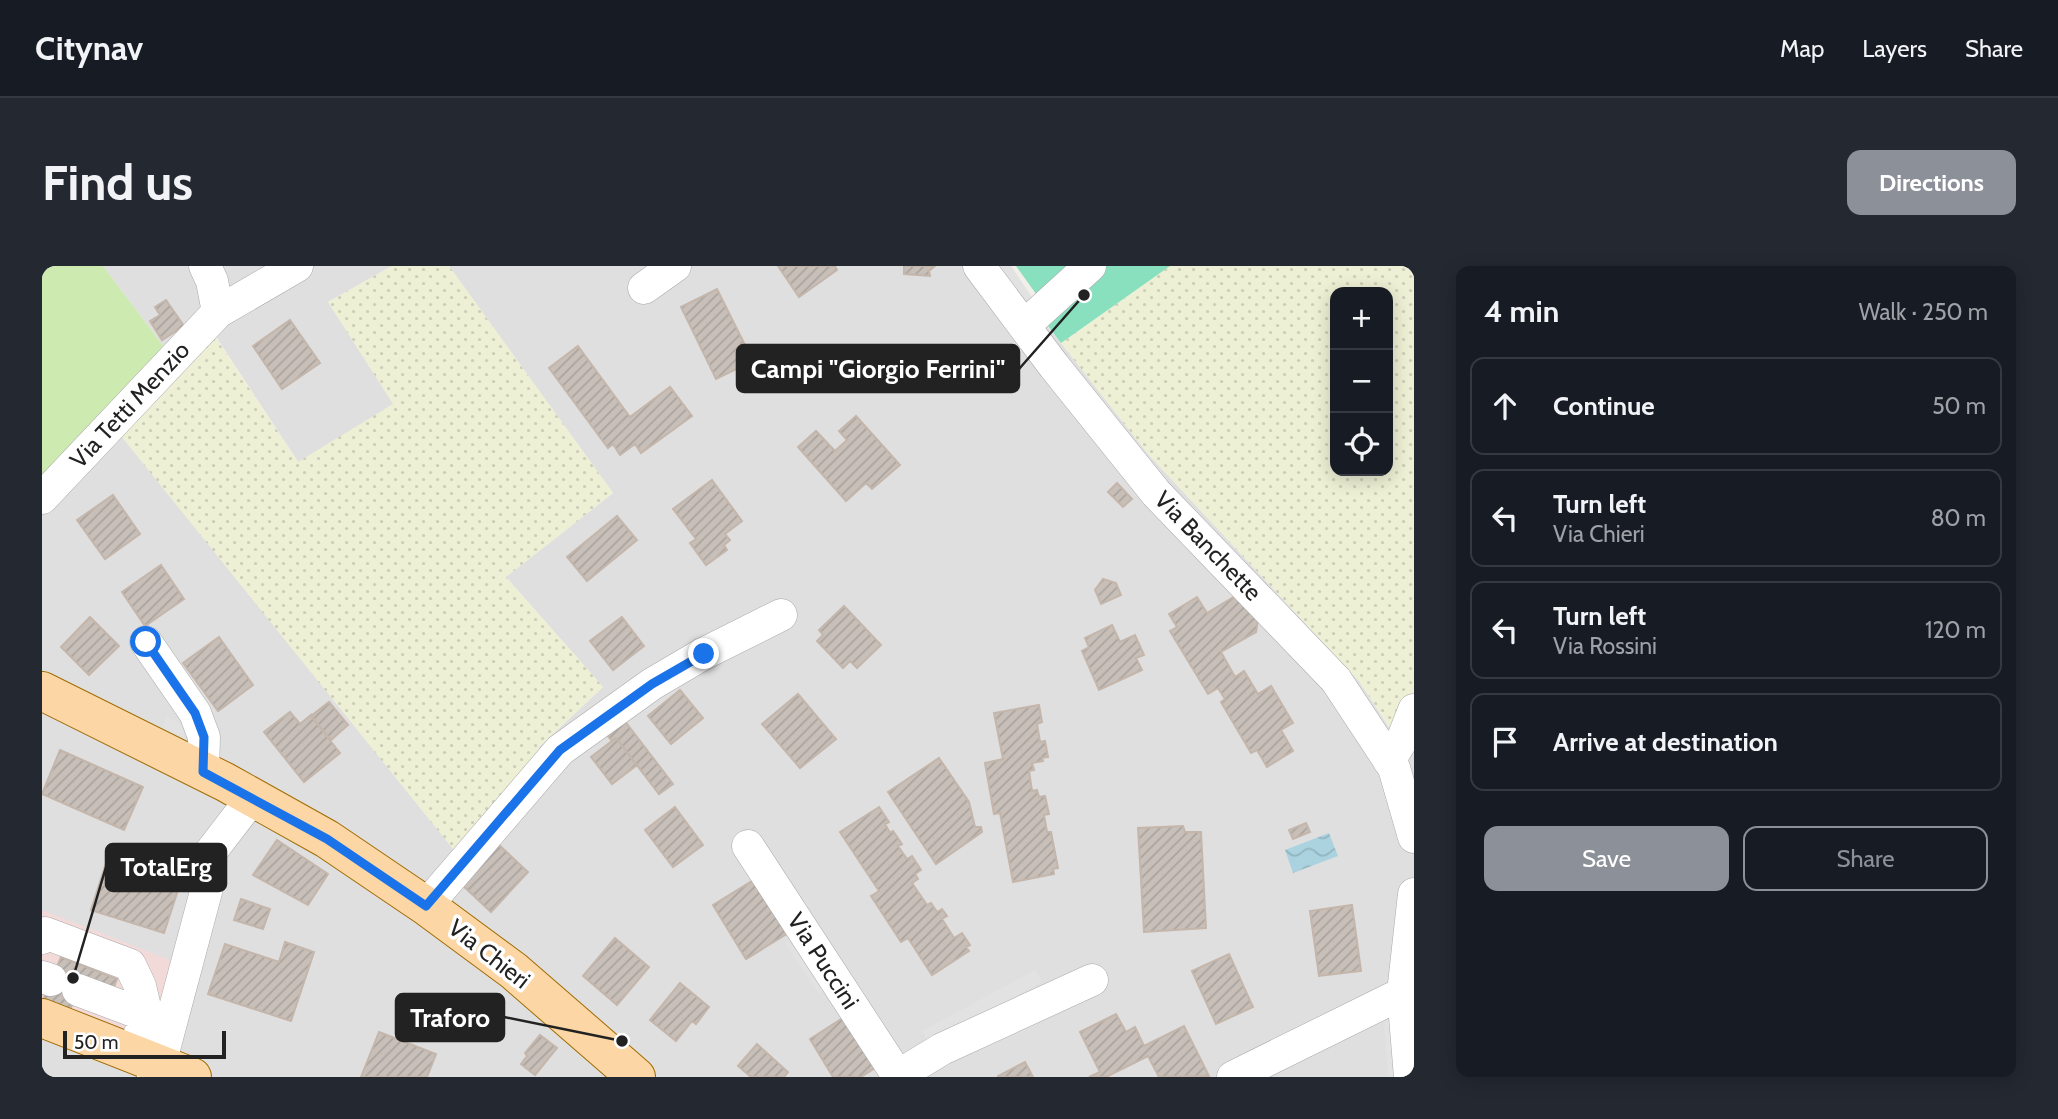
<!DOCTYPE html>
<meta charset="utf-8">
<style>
body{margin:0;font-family:Cabin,sans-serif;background:#242831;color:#f1f3f6}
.controls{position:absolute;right:21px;top:21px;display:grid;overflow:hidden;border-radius:14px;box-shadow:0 4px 18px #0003}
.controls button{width:63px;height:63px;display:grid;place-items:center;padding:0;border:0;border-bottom:2px solid #363941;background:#171b24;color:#f1f3f6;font:35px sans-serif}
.scale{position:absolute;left:21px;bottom:18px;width:163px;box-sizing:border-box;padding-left:7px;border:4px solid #222;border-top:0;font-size:19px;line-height:24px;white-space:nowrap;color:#222;-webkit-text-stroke:5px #fff;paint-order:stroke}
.stop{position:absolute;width:21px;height:21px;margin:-16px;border:5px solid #1a73e8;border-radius:50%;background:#fff}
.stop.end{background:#1a73e8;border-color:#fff;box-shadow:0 2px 7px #0008}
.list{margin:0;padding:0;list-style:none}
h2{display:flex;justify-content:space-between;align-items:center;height:91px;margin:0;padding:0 28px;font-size:30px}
h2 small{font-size:23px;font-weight:400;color:#9ea1a6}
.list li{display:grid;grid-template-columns:46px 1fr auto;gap:21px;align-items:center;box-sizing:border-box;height:98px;margin:0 14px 14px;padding:0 14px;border:2px solid #363941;border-radius:14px}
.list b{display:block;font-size:26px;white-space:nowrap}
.list p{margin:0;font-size:23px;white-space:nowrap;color:#9ea1a6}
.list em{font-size:23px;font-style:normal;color:#9ea1a6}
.actions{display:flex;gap:14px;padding:21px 28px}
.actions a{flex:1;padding:16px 0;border:2px solid #8c9099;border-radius:14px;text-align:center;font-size:24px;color:#8c9099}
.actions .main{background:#8c9099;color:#fff}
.icon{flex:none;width:38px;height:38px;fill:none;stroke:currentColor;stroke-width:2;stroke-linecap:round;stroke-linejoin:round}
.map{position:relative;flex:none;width:1372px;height:811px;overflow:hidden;border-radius:14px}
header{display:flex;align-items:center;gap:42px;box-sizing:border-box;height:98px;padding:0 35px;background:#171b24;border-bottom:2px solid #363941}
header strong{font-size:33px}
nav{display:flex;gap:38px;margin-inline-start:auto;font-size:24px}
.intro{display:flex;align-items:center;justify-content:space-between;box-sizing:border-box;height:168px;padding:0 42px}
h1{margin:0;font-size:49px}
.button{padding:18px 32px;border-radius:14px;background:#8c9099;color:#fff;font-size:24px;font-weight:700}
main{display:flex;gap:42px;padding:0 42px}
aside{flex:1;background:#171b24;border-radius:14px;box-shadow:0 4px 18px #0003}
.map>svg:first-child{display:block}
.residential{fill:#e0dfdf}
.commercial{fill:#f2dad9}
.farmland{fill:url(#farmland-dots);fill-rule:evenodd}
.grass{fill:#cdebb0}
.pitch{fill:#88e0be}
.parking{fill:#e2e2e2}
.water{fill:url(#water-waves)}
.building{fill:url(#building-hatch);stroke:#c4b6ab;stroke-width:2}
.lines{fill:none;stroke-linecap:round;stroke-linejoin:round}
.minor-casing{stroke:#a9a9a9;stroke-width:33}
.major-casing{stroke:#a06b00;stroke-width:40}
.minor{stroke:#fff;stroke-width:32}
.major{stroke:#fcd6a4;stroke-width:38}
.route{stroke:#1a73e8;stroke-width:9}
.labels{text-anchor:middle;stroke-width:7;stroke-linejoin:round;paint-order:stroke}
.street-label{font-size:24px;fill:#222;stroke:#fff}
.leader{fill:none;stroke:#222;stroke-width:2.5}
.callout-dot{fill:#222;stroke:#fff;stroke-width:2.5}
.callout{fill:#222;stroke:#222;stroke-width:2.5}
.callout-label{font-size:26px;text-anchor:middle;font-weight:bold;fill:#fff}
</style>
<header>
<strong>Citynav</strong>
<nav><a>Map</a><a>Layers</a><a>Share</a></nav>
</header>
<div class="intro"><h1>Find us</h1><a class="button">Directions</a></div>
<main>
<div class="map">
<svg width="1372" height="811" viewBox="0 0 1372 811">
<defs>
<pattern id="farmland-dots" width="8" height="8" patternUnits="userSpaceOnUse" patternTransform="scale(1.75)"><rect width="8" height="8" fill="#eef0d5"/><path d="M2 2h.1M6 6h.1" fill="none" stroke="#ccceb7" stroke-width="1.8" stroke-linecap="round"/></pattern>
<pattern id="water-waves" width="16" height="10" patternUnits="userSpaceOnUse" patternTransform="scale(1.75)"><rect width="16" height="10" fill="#aad3df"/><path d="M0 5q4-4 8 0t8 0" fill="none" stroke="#92b5bf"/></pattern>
<pattern id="building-hatch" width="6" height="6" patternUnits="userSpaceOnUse" patternTransform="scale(1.75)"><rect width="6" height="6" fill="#c7bfb8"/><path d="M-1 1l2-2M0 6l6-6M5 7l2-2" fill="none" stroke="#aba49e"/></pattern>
</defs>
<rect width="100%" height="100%" fill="#f2efe9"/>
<path class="residential" d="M61,0H350L286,36L352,138L257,197L173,69L125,85Z
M407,0H956L1019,77L1106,188L1317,415L1364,488L1372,485V811H0V219L62,153L501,489L496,482L561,421L464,311L571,227Z"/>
<path class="commercial" d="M0,644L133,696L102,774L0,735Z"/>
<path class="farmland" d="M350,0H407L571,227L464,311L561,421L496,482L502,490L415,588L79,170L172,69L256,196L351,138L286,36Z
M1128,0H1372V423L1359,454L1349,463L1317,415L1106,188L1019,77ZM1293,26H1346V205H1293Z"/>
<path class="grass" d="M0,0H61L125,85L0,218Z"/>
<path class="pitch" d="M974,0H1128L1019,77L1003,56L1010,50Z"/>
<path class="parking" d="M954,0H969L994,37L984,44Z
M125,451L147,462L142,472L120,461Z
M751,672L785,721L777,727L743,677Z
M993,704L1000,716L886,776L880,765Z
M1354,754L1358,811H1346L1342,755Z"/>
<path class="water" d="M1287,567L1296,590L1251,607L1243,584Z"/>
<path class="building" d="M736,0H793L795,4L757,31Z
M893,0L887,5L888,10L862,8V0Z
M675,23L711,95L674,113L639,41Z
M124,34L142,60L120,74L108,55L118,49L113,41Z
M248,54L278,97L240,123L211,80Z
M536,80L588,151L628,121L650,150L599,187L593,178L578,189L571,178L566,182L507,102Z
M814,150L858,199L830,223L824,217L804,235L756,181L774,165L793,185L805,174L797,165Z
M670,214L700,255L683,268L688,274L682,279L685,284L664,299L648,277L654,273L631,243Z
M1075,217L1090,233L1081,241L1066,226Z
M71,229L98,268L63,293L35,254Z
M575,250L595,274L545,315L525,291Z
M119,299L142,333L103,360L80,326Z
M1061,313L1074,317L1079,329L1059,338L1053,324Z
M1195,329L1217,348L1214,366L1179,386L1193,411L1202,405L1216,428L1229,420L1251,457L1239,464L1251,485L1225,501L1215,484L1209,487L1179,436L1183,433L1176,422L1166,428L1128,365L1135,361L1127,348L1155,331L1165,347Z
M802,340L839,379L815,402L808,395L801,402L775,375L781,369L777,364Z
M48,351L77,380L47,409L19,381Z
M580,351L602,380L571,404L548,375Z
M1070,359L1078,376L1093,369L1102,389L1094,392L1100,404L1057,424L1040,385L1047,381L1043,372Z
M177,371L211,419L176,445L141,397Z
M638,424L661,452L629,478L606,450Z
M756,428L794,473L758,502L720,458Z
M287,436L306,459L289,474L269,450Z
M997,439L1000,456L995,458L998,476L1003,475L1006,491L1000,492L1001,495L990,497L992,504L987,505L990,525L995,524L997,531L1003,530L1007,548L1002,549L1005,566H1009L1016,602L1011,603L1012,608L971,616L958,547L952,548L943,497L961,493L952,447Z
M248,446L258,458L270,448L269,450L298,487L262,516L222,466Z
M579,450L631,518L617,528L574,472L570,475L561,464Z
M574,472L595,499L570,518L549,491Z
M18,484L101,521L82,564L0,528Z
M897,492L927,536L933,561H939L940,566L894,598L846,526Z
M633,541L661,579L631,601L603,564Z
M837,541L847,556L843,558L848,567L851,565L860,578L856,580L865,593L870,590L879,604L873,608L876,613L870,617L885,639L889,637L895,646L900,643L905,650L900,653L912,672L920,667L928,679L924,681L927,685L890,709L866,672L859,676L829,630L837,625L798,566Z
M1264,557L1268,566L1251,573L1247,564Z
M1141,560L1143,566H1159L1164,662L1102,666L1096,562Z
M235,574L286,608L266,639L211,609Z
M456,578L486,606L449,646L419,618Z
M64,597L137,621L122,667L49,644Z
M715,612L748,666L704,693L671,639Z
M199,633L228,643L221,663L192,654Z
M1310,639L1319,705L1277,710L1268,645Z
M573,672L607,701L575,739L541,710Z
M243,676L272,686L249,755L166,728L183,678L237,696Z
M1187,688L1211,741L1174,758L1150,705Z
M19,691L75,713L68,731L38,719L28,744L1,734Z
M638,717L667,741L654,758L650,755L634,775L608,754Z
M1074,748L1084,766L1093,761L1102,780L1142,760L1167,810L1117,811L1106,790L1064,811H1047L1058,806L1038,766Z
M804,750L836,800L819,811H791L768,773Z
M337,766L394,788L385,811H319Z
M498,769L515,782L493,809L479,798L485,790L483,787Z
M715,778L746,806L742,811H709L696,800Z
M983,796L991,811H956V810Z"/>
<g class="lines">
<defs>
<path id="minor" d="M937,0L1012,100L1114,227L1294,414L1352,502L1372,571
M602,22L633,0
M176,46L255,0
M982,60L1048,0
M0,232L176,46L170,15L163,0
M104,376L153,447L162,471L161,506
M1347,495L1361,472L1372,444
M706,580L856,810
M384,640L518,484L610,418L661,388L739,349
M0,672L3,667L88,699L98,720L105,750L90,787
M0,711L9,714
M36,724L105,750
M111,811L118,798L165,622L164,592L211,531
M854,811L900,783L1050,714
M1191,811L1361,727
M1368,811L1361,727L1372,628"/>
<path id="major" d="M0,425L183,516L285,573L384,640L472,705L594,811
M0,752L150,811"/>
</defs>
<use href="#minor" class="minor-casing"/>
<use href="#major" class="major-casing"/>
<use href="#minor" class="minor"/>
<use href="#major" class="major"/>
</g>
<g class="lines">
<path class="route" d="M104,376L153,447L162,471L161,506L285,573L384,640L518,484L610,418L662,388"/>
</g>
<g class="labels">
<g class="street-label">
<text transform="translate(88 139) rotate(-47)" y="8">Via Tetti Menzio</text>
<text transform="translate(1166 280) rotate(46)" y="8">Via Banchette</text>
<text transform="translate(447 688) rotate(38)" y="8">Via Chieri</text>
<text transform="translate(781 695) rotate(57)" y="8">Via Puccini</text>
</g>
</g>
<path class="leader" d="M1042 29L977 103M31 712L64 601M580 775L462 751"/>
<g class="callout-dot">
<circle cx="1042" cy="29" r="7"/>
<circle cx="31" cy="712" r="7"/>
<circle cx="580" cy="775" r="7"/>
</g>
<g class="callout">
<rect x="695" y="79" width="282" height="47" rx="7"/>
<rect x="64" y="578" width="120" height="47" rx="7"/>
<rect x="354" y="728" width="108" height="47" rx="7"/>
</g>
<g class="callout-label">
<text x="836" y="112">Campi "Giorgio Ferrini"</text>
<text x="124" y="610">TotalErg</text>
<text x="408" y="761">Traforo</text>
</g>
</svg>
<div class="controls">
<button>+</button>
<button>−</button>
<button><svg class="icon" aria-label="locate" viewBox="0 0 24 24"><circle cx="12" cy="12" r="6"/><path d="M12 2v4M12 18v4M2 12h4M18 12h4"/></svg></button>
</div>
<div class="scale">50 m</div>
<div class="stop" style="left:104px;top:376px"></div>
<div class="stop end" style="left:662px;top:388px"></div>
</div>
<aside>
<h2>4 min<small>Walk · 250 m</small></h2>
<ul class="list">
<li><svg class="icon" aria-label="ahead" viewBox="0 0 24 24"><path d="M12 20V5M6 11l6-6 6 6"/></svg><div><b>Continue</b></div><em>50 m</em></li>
<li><svg class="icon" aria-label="left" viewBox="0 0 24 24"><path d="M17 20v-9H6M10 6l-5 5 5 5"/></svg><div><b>Turn left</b><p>Via Chieri</p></div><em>80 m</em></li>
<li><svg class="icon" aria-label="left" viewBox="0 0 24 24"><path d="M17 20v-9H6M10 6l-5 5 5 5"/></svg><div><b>Turn left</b><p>Via Rossini</p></div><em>120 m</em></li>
<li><svg class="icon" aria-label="arrive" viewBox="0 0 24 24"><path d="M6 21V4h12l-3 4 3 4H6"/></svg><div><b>Arrive at destination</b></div></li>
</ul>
<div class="actions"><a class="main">Save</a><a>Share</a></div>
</aside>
</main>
